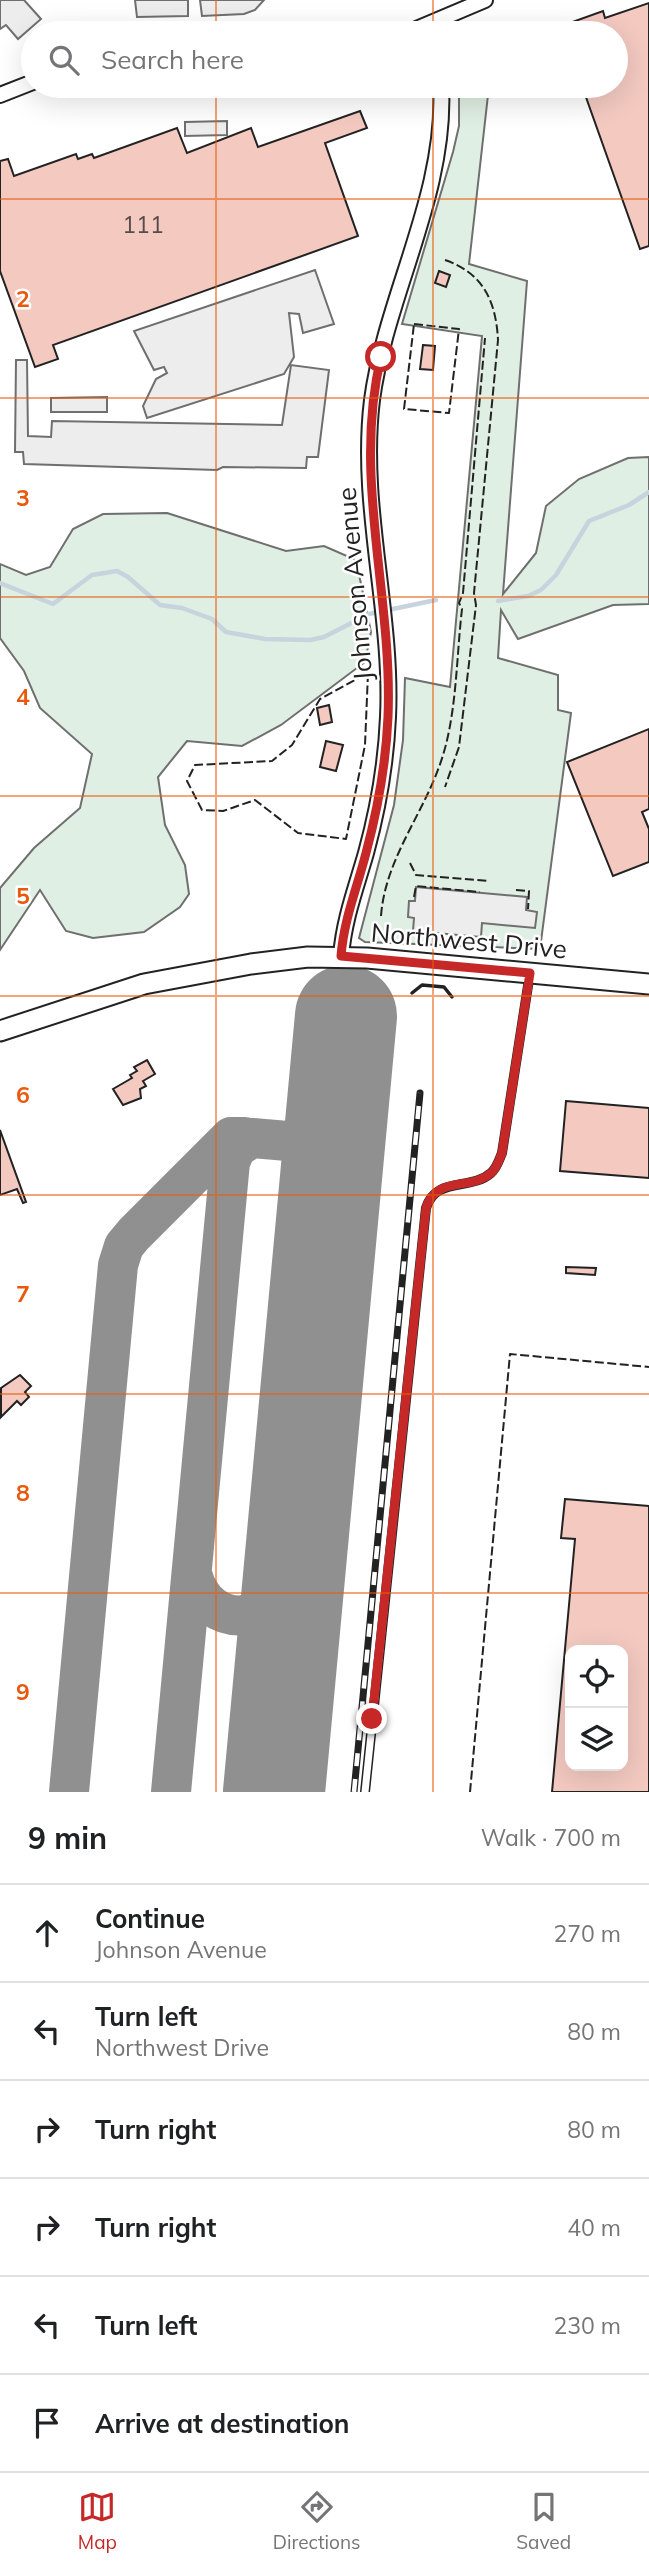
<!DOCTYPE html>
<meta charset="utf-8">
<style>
body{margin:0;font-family:Mulish,sans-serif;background:#f6f6f6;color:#202124}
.controls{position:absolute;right:21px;bottom:21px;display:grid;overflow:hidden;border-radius:14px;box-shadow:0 7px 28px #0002}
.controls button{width:63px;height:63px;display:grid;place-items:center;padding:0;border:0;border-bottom:2px solid #e0e0e0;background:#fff;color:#202124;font:35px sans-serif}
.stop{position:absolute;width:21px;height:21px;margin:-16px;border:5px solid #c62828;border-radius:50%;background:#fff}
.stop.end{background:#c62828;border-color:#fff;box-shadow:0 2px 7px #0008}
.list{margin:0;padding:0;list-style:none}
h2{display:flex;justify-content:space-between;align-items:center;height:91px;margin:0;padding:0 28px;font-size:30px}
h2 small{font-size:23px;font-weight:400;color:#757577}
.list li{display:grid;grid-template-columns:46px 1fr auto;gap:21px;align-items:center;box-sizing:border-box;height:98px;padding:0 28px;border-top:2px solid #e0e0e0}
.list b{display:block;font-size:26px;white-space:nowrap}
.list p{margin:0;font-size:23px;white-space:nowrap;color:#757577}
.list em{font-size:23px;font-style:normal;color:#757577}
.icon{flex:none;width:38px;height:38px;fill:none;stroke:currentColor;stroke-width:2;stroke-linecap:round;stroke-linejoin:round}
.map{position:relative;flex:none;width:649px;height:1792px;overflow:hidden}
.search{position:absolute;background:#fff;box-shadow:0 7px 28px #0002;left:21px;right:21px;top:21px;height:77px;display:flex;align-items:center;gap:18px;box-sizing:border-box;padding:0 24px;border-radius:38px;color:#757577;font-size:26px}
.sheet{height:679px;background:#fff}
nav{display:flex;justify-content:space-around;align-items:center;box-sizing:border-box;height:98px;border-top:2px solid #e0e0e0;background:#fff;font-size:19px;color:#757577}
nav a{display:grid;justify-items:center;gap:4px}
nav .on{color:#c62828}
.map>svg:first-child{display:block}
.green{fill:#e0efe3;stroke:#6f6f6f;stroke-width:2}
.parking{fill:#ededed;stroke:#6f6f6f;stroke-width:2}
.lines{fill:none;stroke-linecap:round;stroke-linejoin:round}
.stream{stroke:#c7d3dd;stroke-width:4.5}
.taxiway{stroke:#909090;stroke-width:40}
.runway{stroke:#909090;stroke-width:102}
.building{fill:#f3c9c0;stroke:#222;stroke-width:2;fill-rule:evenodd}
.service-casing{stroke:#222;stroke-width:10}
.minor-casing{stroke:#222;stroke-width:18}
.secondary-casing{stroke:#222;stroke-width:23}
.service{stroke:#fff;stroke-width:7}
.minor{stroke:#fff;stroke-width:14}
.secondary{stroke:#fff;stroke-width:19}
.rail-casing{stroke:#222;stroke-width:7}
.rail{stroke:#fff;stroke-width:4.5;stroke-dasharray:13;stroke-linecap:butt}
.fence{stroke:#222;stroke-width:2;stroke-dasharray:9 3.5;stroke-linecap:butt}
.wall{stroke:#222;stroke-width:3.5}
.route{stroke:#c62828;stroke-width:9}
.grid{fill:none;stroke:#e8590c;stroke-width:2;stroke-opacity:0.55}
.labels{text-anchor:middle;stroke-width:5;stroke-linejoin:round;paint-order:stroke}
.number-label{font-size:23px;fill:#564c4a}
.street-label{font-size:26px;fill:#222;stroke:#fff}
.grid-label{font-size:23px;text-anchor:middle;font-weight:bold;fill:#e8590c;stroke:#fff;stroke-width:5;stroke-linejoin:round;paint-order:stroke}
</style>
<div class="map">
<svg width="649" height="1792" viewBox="0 0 649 1792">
<rect width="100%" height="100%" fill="#fff"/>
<path class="green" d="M459,86H489L469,264L527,281L503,594L536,553L546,506L579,479L628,458L649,457V604L613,605L518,639L501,610L498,658L558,675V710L571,713L540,949L365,942L359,938L394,805L403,740L405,678L450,687L482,336L402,324L453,152L459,126Z
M167,513L286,551L324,546L356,560L371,632L365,662L281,725L242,746L187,741L158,777L165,825L185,865L189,894L180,907L144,932L93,938L66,931L40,890L0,950V888L34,848L80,808L92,754L40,708L24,671L0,638V564L26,575L50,567L73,529L103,514Z"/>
<path class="parking" d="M0,0H24L41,19L18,39L6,25L0,29Z
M135,0H188V16L137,17Z
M200,0H264L255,10L244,14L202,16Z
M227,121V135L185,136V122Z
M315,270L334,324L303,333L299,314L289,313L294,357L284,374L147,418L143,406L156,379L167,373L164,367L154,370L134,331Z
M16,360H27L28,436L51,437L52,421L282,425L291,365L329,370L318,457H307L306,468L223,467L217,470L24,464L23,452H15Z
M107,397V412H51V398Z
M416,887L527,897L526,910L537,912L535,928L482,923L481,937L413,931L414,918L408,917L409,901H415Z"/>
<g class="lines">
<path class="stream" d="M0,583L53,604L92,575L117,571L128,577L160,605L182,608L212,619L226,632L265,639L310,640L324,637L369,614L436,600
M498,601L528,596L541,590L556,575L589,521L629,505L649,492"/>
<path class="taxiway" d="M192,1574C208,1634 278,1626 295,1569
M243,1615C268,1624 278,1639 286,1663
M69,1792L118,1265L124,1246L134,1234L231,1137H245
M171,1792L230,1162L236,1148L252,1138L334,1145"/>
<path class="runway" d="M274,1792L346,1016"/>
</g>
<path class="building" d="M649,3V246L640,249L582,86H616V33H564L561,26L603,11L605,18Z
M360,111L367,128L325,143L358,236L53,345L58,359L35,367L0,271V161L8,159L14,176L76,154L78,159L92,154L94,158L177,128L187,153L251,128L258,147Z
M439,271L450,275L446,287L435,283Z
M423,345L435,346L433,370L420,369Z
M329,705L332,722L320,725L317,708Z
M649,729V809L642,812L649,829V862L613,876L567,762Z
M326,741L343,745L336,771L320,767Z
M147,1060L155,1074L143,1081L146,1086L140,1089L141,1098L123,1105L113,1089L132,1078L130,1075L137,1071L134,1067Z
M566,1101L649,1108V1178L560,1171Z
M0,1130L26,1202L23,1203L17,1189L0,1195Z
M566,1267L596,1268L595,1275L566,1273Z
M20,1375L31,1386L25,1392L29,1397L21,1405L17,1401L1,1417V1388Z
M565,1499L649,1506V1792H552L575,1539L561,1538ZM570,1650H623V1766H570Z"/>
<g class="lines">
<defs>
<path id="service" d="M365,1792L426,1208C436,1176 471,1191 491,1173C497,1168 499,1160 502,1153L530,973"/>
<path id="minor" d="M407,33L485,0
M0,95L33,82
M341,956C344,919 356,888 366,853C378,809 386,764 388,717C393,612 359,506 372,400C386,295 447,194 441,86"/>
<path id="secondary" d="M0,1031L144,984L251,964L308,957L367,958L649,984"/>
</defs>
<use href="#service" class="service-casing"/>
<use href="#minor" class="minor-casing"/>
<use href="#secondary" class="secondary-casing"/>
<use href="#service" class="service"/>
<use href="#minor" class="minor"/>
<use href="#secondary" class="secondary"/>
<defs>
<path id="rail" d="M354,1792L420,1093"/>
</defs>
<use href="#rail" class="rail-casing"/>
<use href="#rail" class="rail"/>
<path class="fence" d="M445,260C483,273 496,301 498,340L474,593L476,605L459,747L445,787
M414,324L459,329L449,413L404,409Z
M368,673L365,745L346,839L298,833L255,800L223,811L202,810L187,781L195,765L272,761L292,745L320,699Z
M410,863L416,875L488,881
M516,890L529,891L528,909
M414,897L416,886L480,892
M381,916C385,861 421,817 439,767C457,719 456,660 462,609L459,603L463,593L485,338
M470,1792L510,1354L649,1367"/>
<path class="wall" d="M412,993L422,985L444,987L452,997"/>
</g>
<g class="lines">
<path class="route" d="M372,1719L426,1208C436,1175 471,1191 491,1173C497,1168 499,1160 502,1153L530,973L341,956C344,919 357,888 366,853C378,808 386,763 388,717C393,596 352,477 381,357"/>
</g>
<path class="grid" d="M216,0V33M433,0V33M216,86V1792M433,86V1792M0,199H649M0,398H649M0,597H649M0,796H649M0,996H649M0,1195H649M0,1394H649M0,1593H649"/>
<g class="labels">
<g class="number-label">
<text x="143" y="233">111</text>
</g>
<g class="street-label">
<text transform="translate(355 584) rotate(-95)" y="9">Johnson Avenue</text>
<text transform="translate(469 941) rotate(5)" y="9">Northwest Drive</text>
</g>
</g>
<g class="grid-label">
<text x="23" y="307">2</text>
<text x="23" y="506">3</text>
<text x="23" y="705">4</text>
<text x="23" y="904">5</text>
<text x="23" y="1103">6</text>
<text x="23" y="1302">7</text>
<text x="23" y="1501">8</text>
<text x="23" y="1700">9</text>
</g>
</svg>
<div class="controls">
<button><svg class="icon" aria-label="locate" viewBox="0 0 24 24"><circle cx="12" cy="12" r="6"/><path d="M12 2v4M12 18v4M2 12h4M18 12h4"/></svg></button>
<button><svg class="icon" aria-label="layers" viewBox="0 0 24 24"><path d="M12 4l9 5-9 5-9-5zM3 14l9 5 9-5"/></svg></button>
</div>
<div class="stop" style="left:381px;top:357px"></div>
<div class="stop end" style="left:372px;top:1719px"></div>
<div class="search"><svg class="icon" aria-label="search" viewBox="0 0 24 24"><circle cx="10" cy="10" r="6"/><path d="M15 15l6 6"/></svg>Search here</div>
</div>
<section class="sheet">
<h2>9 min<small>Walk · 700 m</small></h2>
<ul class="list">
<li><svg class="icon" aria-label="ahead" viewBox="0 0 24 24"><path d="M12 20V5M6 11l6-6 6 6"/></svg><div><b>Continue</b><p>Johnson Avenue</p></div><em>270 m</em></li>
<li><svg class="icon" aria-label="left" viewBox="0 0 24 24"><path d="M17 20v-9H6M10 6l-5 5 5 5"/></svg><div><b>Turn left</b><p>Northwest Drive</p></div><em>80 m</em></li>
<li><svg class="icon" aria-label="right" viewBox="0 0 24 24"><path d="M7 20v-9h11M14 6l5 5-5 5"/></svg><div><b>Turn right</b></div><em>80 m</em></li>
<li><svg class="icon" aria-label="right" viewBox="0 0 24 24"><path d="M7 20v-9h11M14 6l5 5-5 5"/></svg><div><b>Turn right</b></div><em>40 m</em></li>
<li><svg class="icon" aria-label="left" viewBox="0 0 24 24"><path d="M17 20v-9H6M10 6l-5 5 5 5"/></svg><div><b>Turn left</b></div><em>230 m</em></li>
<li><svg class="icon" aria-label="arrive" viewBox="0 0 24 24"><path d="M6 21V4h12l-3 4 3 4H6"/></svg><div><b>Arrive at destination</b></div></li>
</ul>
</section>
<nav>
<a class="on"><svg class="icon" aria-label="map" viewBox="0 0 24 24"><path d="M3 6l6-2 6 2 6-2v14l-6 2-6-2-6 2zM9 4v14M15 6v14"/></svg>Map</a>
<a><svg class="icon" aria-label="directions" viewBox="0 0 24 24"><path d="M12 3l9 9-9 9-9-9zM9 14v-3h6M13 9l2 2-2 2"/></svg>Directions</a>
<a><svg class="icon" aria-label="saved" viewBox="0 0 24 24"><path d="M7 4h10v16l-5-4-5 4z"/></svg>Saved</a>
</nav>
